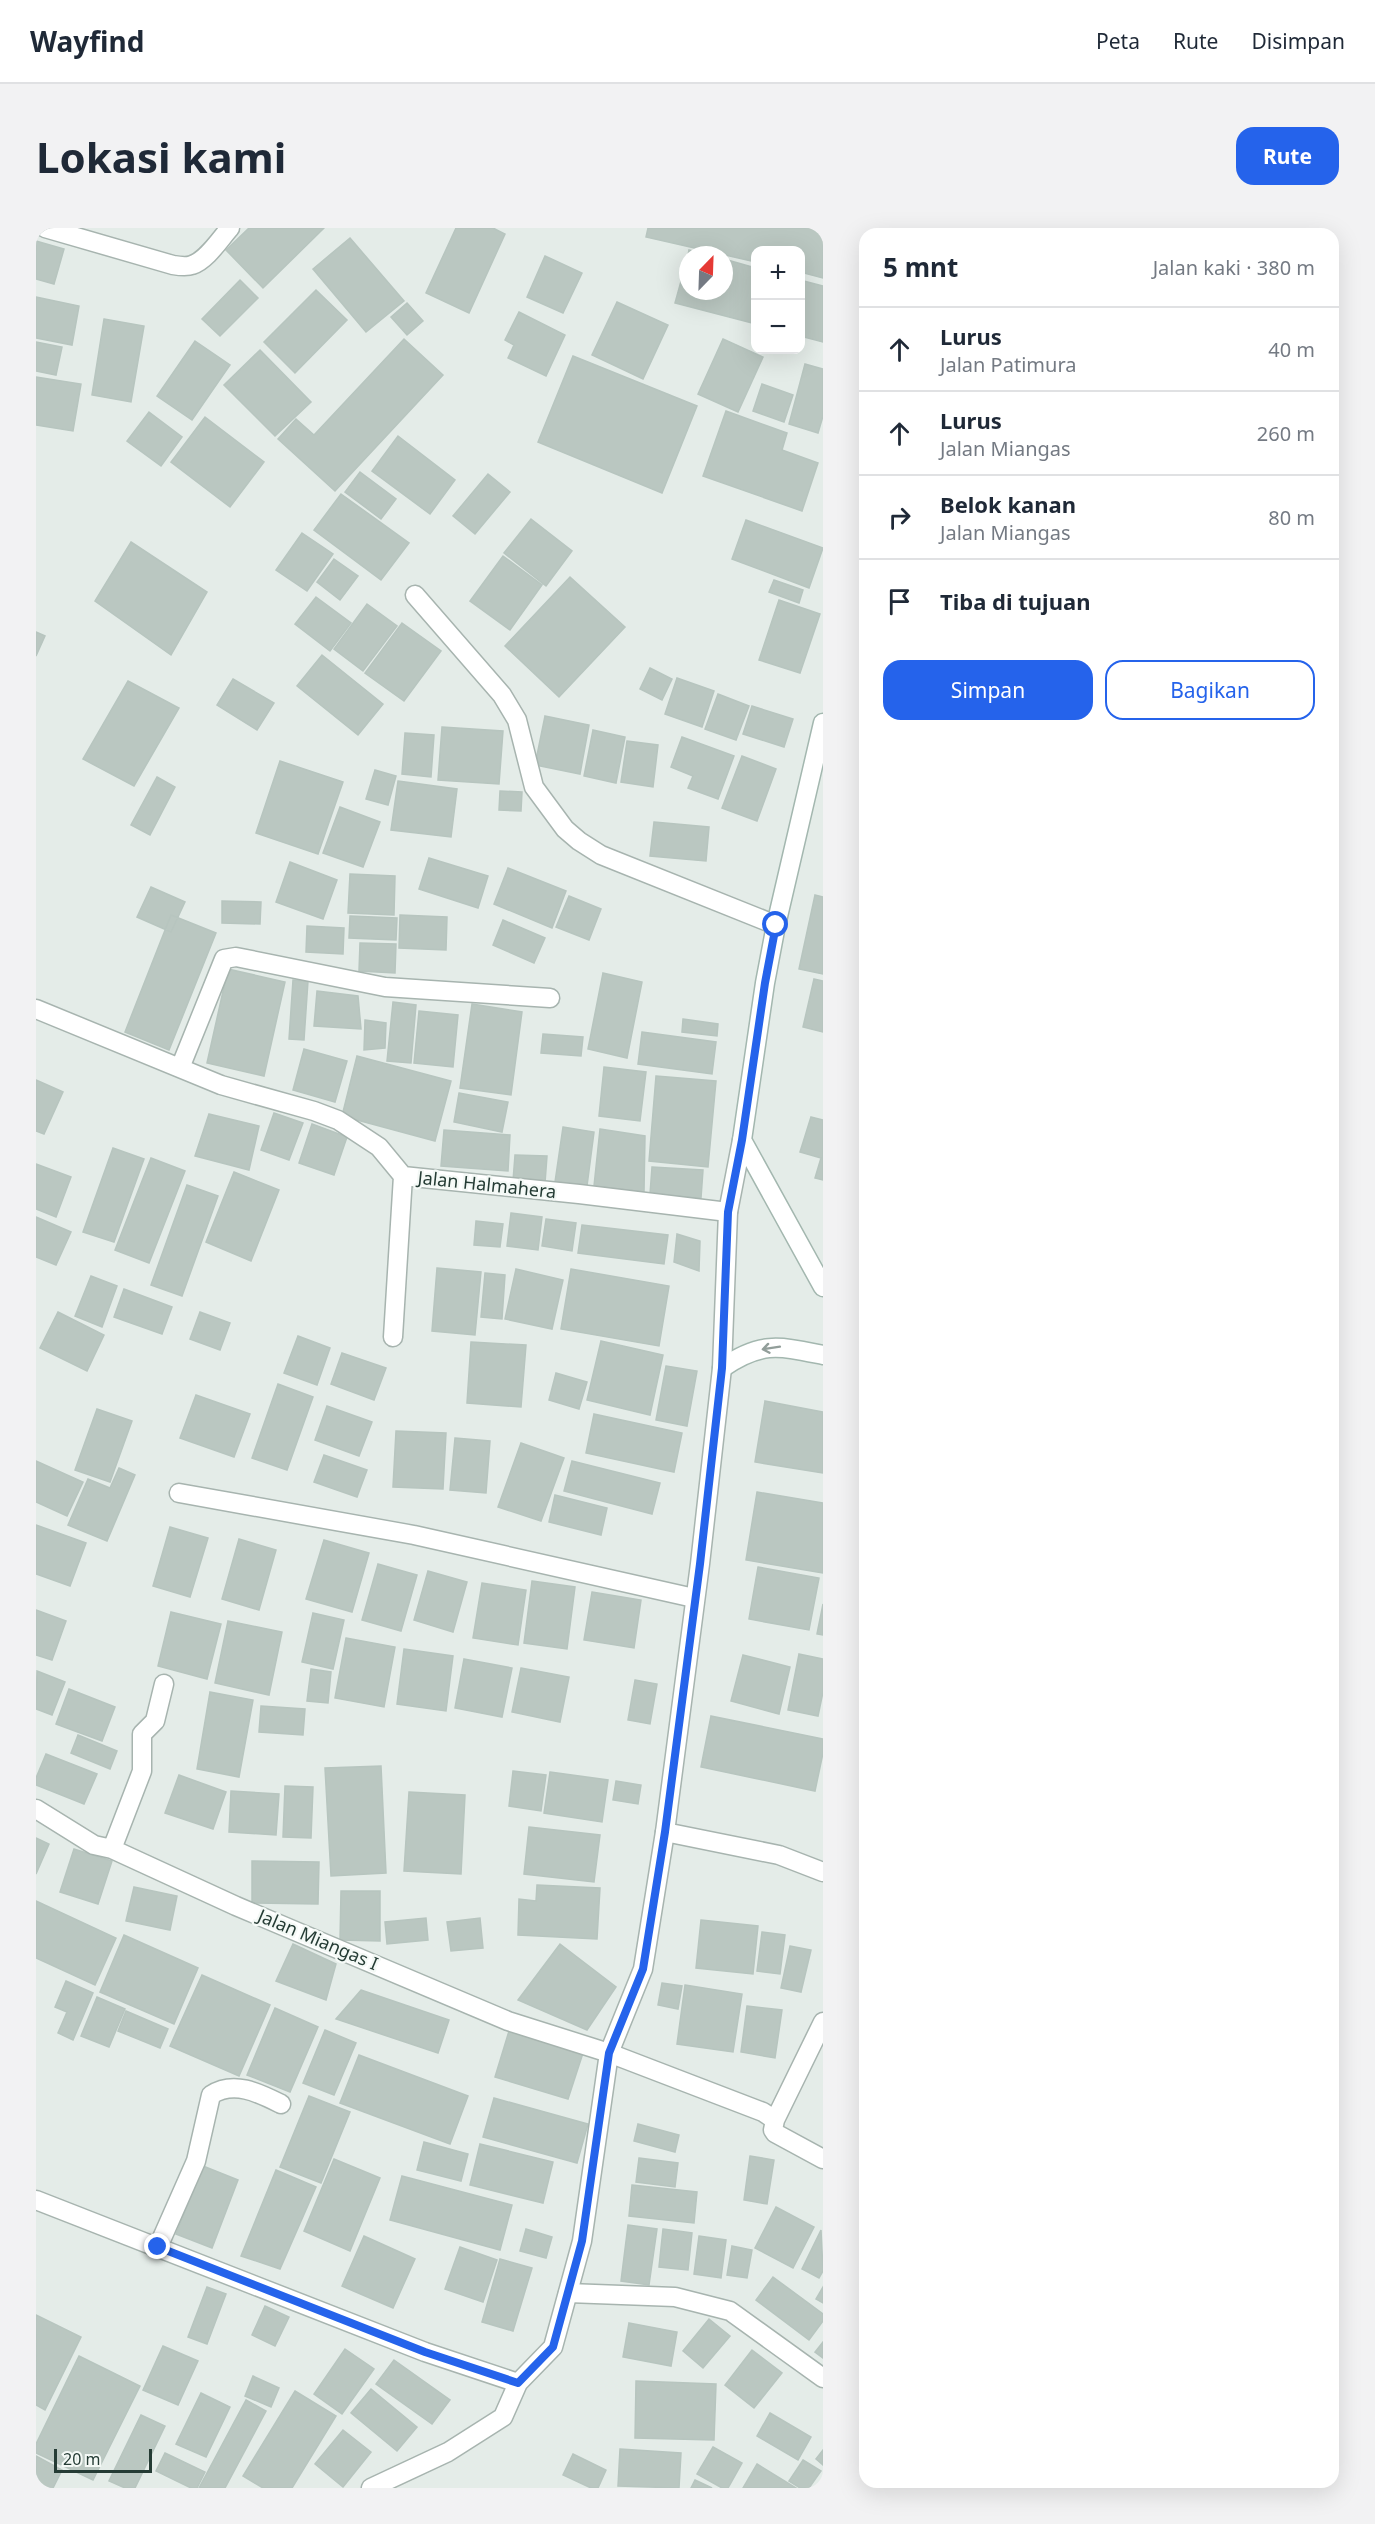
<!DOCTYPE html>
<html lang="id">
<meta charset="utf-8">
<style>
body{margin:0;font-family:"Noto Sans",sans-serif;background:#f2f2f3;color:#1f2937}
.controls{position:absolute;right:18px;top:18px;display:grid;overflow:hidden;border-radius:12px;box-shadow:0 6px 24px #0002}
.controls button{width:54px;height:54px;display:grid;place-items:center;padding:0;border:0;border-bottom:2px solid #e0e1e3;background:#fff;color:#1f2937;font:30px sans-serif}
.compass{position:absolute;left:643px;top:18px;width:54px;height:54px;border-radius:50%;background:#fff;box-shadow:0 6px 24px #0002;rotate:23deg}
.scale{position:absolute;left:18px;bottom:15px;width:98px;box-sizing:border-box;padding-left:6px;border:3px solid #253c35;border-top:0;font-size:16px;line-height:21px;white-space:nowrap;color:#253c35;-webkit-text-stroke:4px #f4f9f6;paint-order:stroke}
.stop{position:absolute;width:18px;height:18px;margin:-14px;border:4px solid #2563eb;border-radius:50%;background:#fff}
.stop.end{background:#2563eb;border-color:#fff;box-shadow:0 2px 6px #0008}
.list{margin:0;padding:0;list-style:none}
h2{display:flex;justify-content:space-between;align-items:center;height:78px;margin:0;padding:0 24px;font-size:26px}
h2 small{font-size:20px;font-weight:400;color:#747a83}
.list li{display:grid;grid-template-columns:39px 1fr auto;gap:18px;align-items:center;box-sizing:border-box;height:84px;padding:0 24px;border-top:2px solid #e0e1e3}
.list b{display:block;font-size:22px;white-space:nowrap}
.list p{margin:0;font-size:20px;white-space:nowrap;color:#747a83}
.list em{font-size:20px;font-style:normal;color:#747a83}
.actions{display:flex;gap:12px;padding:18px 24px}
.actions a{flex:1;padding:14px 0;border:2px solid #2563eb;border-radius:18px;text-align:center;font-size:21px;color:#2563eb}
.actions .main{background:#2563eb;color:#fff}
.icon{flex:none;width:33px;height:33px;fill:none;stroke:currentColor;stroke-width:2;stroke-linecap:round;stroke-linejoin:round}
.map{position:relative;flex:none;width:787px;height:2260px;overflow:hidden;border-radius:18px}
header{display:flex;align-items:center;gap:36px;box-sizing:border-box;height:84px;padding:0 30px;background:#fff;border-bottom:2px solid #e0e1e3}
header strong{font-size:28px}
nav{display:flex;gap:33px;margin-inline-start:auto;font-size:21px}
.intro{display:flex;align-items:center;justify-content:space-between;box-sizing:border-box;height:144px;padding:0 36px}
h1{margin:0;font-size:42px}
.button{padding:15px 27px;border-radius:18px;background:#2563eb;color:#fff;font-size:21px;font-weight:700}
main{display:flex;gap:36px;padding:0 36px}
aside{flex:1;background:#fff;border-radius:18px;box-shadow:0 6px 24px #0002}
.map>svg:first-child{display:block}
.building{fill:#bac7c1;stroke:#b7c5bf;stroke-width:1.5}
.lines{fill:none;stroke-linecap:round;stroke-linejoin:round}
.minor-casing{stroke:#a7b4af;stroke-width:21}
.tertiary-casing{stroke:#a7b4af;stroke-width:21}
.secondary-casing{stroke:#a3b7af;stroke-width:21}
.minor{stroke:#fff;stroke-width:18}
.tertiary{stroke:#fff;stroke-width:18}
.secondary{stroke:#fff;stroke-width:18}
.oneway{stroke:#929e9a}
.route{stroke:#2563eb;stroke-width:8}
.labels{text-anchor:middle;stroke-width:4.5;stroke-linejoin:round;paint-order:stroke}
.street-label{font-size:18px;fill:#253c35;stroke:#f4f9f6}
</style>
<header>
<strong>Wayfind</strong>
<nav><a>Peta</a><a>Rute</a><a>Disimpan</a></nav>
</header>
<div class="intro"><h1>Lokasi kami</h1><a class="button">Rute</a></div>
<main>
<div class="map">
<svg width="787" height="2260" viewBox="0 0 787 2260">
<rect width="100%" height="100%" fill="#e4ece8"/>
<path class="building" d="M213,0H288L227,60L190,22Z
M420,0H457L469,6L433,85L390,65Z
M612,0H787V50L764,44V22H720V34L610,9Z
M314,10L368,73L330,104L277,41Z
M0,13L28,21L18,56L0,51Z
M653,22L672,27H652Z
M509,28L546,45L527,85L491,69Z
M652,28V63H688V31L720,40V96L639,75Z
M204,52L222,70L184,108L166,91Z
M764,52L787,58V114L764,108Z
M280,62L311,92L259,145L228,114Z
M0,69L43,78L36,117L0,110Z
M581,74L632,97L607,151L556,127Z
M371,75L387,93L371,107L355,89Z
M483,84L529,107L510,148L472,130L478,117L469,112Z
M68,91L108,98L95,174L56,167Z
M368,111L407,147L299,263L242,211L260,191L278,207Z
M687,111L727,129L702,184L662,166Z
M159,113L194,137L156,192L121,168Z
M0,114L26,119L20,147L0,143Z
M224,122L275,174L239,208L188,157Z
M537,128L661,178L626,265L502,214Z
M769,136L787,141V188L782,205L753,196Z
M0,149L45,156L37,203L0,197Z
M726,156L757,167L748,194L717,183Z
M690,183L751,205L746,222L782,235L766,283L667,248Z
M113,184L146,209L125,238L91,213Z
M169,189L228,234L194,279L135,234Z
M362,208L419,252L394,286L336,243Z
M324,244L360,271L345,291L309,264Z
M452,246L474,264L439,306L417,288Z
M305,266L373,315L345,352L278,302Z
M495,291L536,323L510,358L468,325Z
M710,292L787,320L773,360L696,331Z
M266,305L297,326L271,363L240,342Z
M95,314L171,364L135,427L59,373Z
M467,328L506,357L474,402L434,373Z
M298,331L322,348L304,372L281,354Z
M534,349L589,399L523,469L469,418Z
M738,352L767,362L763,375L733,364Z
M280,369L315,395L294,423L259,396Z
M743,372L784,386L764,445L723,432Z
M331,376L361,398L327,443L298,421Z
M366,395L405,423L368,473L329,445Z
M0,404L9,408L0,428Z
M286,427L347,476L322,507L261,458Z
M614,440L636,451L626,472L604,461Z
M641,450L678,463L666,499L629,486Z
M197,451L238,475L221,502L181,477Z
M92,453L143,480L98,558L47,531Z
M682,466L713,478L700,512L669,501Z
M716,478L757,491L748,519L707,506Z
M509,488L553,497L544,546L499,537Z
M406,499L467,503L463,556L402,552Z
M557,502L589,509L580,555L548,548Z
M369,505L398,507L395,549L366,546Z
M646,509L698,528L682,571L652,560L657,548L635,539Z
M591,513L622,517L617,559L585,554Z
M706,528L740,541L721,593L686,580Z
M244,533L307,554L282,626L220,605Z
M339,542L360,548L352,577L330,571Z
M121,549L139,559L114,607L95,597Z
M362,553L421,561L415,609L355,602Z
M464,563L486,564L485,583L463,582Z
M304,579L344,594L327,639L287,625Z
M618,594L673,599L670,633L614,628Z
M393,630L452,648L442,680L383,661Z
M254,634L301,652L287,691L240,674Z
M472,640L530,663L516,700L458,676Z
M314,646L359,648L358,687L312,685Z
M115,659L149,674L135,704L101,689Z
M779,667L787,669V746L763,741Z
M533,668L565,681L553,712L520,699Z
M186,673L225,674L224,696L186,695Z
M135,687L180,705L133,822L89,804Z
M364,687L411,689L410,722L363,720Z
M314,688L361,690L360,712L313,710Z
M467,692L509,710L498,735L457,717Z
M271,698L308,700L307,726L270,724Z
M324,715L360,716L359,745L323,743Z
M192,741L249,754L228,848L171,835Z
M567,745L606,754L591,830L552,821Z
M778,751L787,753V804L767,799Z
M257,752L272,753L268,812L253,811Z
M281,763L322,768L325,801L278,798Z
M357,774L380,777L375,835L351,833Z
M436,776L486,784L475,867L424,860Z
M383,783L422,787L417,839L378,835Z
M647,791L682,796L681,808L646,804Z
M329,792L350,795L349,820L328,822Z
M606,804L680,814L676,846L602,836Z
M507,806L547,809L545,828L505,825Z
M268,821L311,833L299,874L257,862Z
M321,828L415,853L399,913L306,888Z
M568,839L610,844L604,893L563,888Z
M620,848L680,853L672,939L613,933Z
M0,852L27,864L8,906L0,903Z
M423,865L472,874L466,904L418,894Z
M238,885L267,895L253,932L225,922Z
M173,886L223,898L213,942L159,928Z
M775,889L787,892V952L779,950L785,930L764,924Z
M276,896L311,909L298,947L263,935Z
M527,899L558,904L551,958L519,954Z
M564,901L609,908L608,964L558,958Z
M408,902L474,907L472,943L405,938Z
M77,920L108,931L78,1014L47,1004Z
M479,927L511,928L509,955L477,953Z
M115,930L149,943L113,1035L79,1022Z
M0,936L35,949L20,989L0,981Z
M616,939L667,942L665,970L614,966Z
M198,944L243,962L215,1033L170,1014Z
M151,957L182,968L146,1068L115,1057Z
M475,985L506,989L502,1022L471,1018Z
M0,989L35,1004L20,1037L0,1029Z
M510,991L540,995L536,1023L506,1018Z
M440,993L467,996L464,1019L438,1017Z
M546,997L632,1007L628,1036L542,1025Z
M641,1006L664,1013L663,1043L638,1034Z
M401,1040L445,1044L439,1107L396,1103Z
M480,1041L527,1052L516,1101L469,1091Z
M535,1041L633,1058L623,1118L525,1101Z
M449,1045L469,1047L466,1091L445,1089Z
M55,1048L81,1058L66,1099L39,1088Z
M88,1061L136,1079L126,1106L78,1089Z
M22,1084L68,1107L51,1143L4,1120Z
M164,1084L194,1095L184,1122L154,1111Z
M262,1108L294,1120L281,1157L248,1145Z
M565,1113L627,1127L614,1187L551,1172Z
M435,1114L490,1117L485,1179L431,1175Z
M306,1125L350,1140L338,1172L295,1156Z
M630,1138L661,1143L651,1198L620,1192Z
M520,1145L551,1154L543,1181L513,1172Z
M242,1156L277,1169L251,1242L216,1230Z
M160,1167L214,1186L198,1229L144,1210Z
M729,1173L787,1184V1245L719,1234Z
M291,1178L336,1194L323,1228L279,1212Z
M61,1181L96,1193L74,1254L39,1242Z
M558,1186L646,1205L638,1244L550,1225Z
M360,1203L410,1205L407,1261L357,1259Z
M419,1210L454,1213L450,1265L414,1262Z
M485,1215L528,1230L505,1293L462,1279Z
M288,1227L331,1242L321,1269L278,1254Z
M0,1233L47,1254L31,1288L0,1274Z
M536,1233L624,1255L616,1286L528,1263Z
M83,1240L99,1247L71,1313L32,1297L52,1251L74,1260Z
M721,1264L787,1275V1345L710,1332Z
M519,1267L571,1280L565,1307L513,1294Z
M0,1297L50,1315L34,1358L0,1346Z
M134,1299L172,1310L154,1369L117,1358Z
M203,1311L240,1322L223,1382L186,1371Z
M288,1312L333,1325L316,1384L270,1371Z
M342,1336L381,1347L365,1403L326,1392Z
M722,1339L783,1350L773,1402L713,1391Z
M392,1343L431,1354L417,1404L378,1392Z
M496,1353L539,1359L531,1421L488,1415Z
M446,1355L490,1362L482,1417L437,1410Z
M556,1364L605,1372L598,1420L548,1412Z
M787,1376V1407L781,1406Z
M0,1382L30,1393L16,1432L0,1427Z
M135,1384L185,1396L171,1451L122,1438Z
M277,1385L308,1392L297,1441L266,1434Z
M192,1393L246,1404L233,1467L179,1455Z
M310,1410L359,1419L348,1479L299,1470Z
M368,1421L417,1428L410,1483L361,1476Z
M763,1426L787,1431V1464L782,1488L752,1482Z
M707,1427L754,1439L743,1486L695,1473Z
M428,1431L476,1440L466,1489L419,1480Z
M485,1440L533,1449L524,1494L476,1484Z
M275,1441L295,1444L292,1475L271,1473Z
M1,1443L29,1454L16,1487L0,1481Z
M599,1452L621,1456L614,1496L592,1492Z
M33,1461L79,1479L66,1513L20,1496Z
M174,1464L217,1472L203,1549L161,1541Z
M225,1478L269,1481L267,1507L223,1504Z
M675,1488L787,1511V1525L779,1563L665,1539Z
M42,1507L81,1523L74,1541L35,1525Z
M10,1526L61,1546L48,1576L0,1557V1550Z
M345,1538L350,1645L295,1648L289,1540Z
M477,1543L510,1547L505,1583L473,1578Z
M514,1544L572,1552L566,1594L508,1585Z
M143,1547L190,1564L177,1601L129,1585Z
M580,1553L605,1557L602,1576L577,1572Z
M249,1558L277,1559L275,1610L247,1609Z
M195,1563L243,1566L240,1607L193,1604Z
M373,1564L429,1567L425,1646L368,1643Z
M493,1599L564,1607L558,1654L488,1646Z
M0,1610L13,1616L0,1646Z
M38,1621L76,1633L62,1676L24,1664Z
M216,1633L283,1634L282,1676L216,1675Z
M501,1657L564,1660L561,1711L482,1707L483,1671L500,1673Z
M98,1659L141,1668L134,1702L90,1693Z
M305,1663H344V1713L304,1712Z
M0,1673L80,1710L59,1757L0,1730Z
M390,1690L392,1712L351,1716L349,1694Z
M444,1690L447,1720L415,1723L411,1694Z
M665,1692L722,1698L717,1746L660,1740Z
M726,1704L749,1707L744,1746L721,1743Z
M88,1707L162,1740L138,1796L64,1764Z
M257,1716L300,1736L290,1772L240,1753Z
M524,1716L580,1759L551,1802L482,1772Z
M754,1718L775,1722L765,1764L745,1760Z
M166,1747L234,1777L203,1848L134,1818Z
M30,1753L57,1765L37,1812L22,1805L31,1784L19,1779Z
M626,1755L646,1758L642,1781L622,1777Z
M649,1757L706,1766L697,1824L641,1816Z
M325,1762L413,1792L402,1825L300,1791Z
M61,1769L89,1781L73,1819L45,1808Z
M711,1778L746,1782L739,1830L705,1824Z
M239,1780L282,1799L254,1864L211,1847Z
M90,1783L132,1801L124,1820L82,1803Z
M289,1802L320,1815L298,1867L267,1855Z
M473,1803L547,1825L532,1871L459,1849Z
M323,1827L432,1868L414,1916L304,1875Z
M273,1868L314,1884L285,1955L244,1939Z
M458,1870L552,1896L541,1935L447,1909Z
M602,1896L643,1907L639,1924L598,1913Z
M388,1914L432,1926L425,1953L381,1942Z
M444,1916L517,1934L507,1975L434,1957Z
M714,1928L738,1932L731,1976L708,1972Z
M603,1930L642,1935L639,1959L600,1954Z
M298,1931L344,1950L314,2023L268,2003Z
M167,1938L202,1952L176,2020L140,2006Z
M240,1942L280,1959L244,2041L205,2028Z
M366,1948L476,1977L464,2022L354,1992Z
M596,1957L661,1964L658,1995L593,1988Z
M740,1979L778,1999L757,2040L719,2020Z
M592,1997L621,2001L613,2057L585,2053Z
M490,2001L516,2009L510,2030L484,2023Z
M627,2001L656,2005L652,2042L623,2039Z
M785,2002L787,2043L783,2050L766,2041Z
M328,2008L379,2031L357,2080L306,2058Z
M663,2008L690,2012L685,2050L658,2046Z
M696,2018L716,2022L711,2050L691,2047Z
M424,2019L461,2032L447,2074L409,2061Z
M464,2031L496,2040L477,2103L446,2094Z
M737,2049L787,2086V2093L773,2112L720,2072Z
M171,2059L190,2066L171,2116L152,2109Z
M787,2059V2075L780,2071Z
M229,2078L253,2089L239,2118L216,2107Z
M0,2087L45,2109L9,2182L0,2177Z
M673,2091L694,2108L667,2140L647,2123Z
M593,2095L641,2104L635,2138L587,2129Z
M787,2114V2130L779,2124Z
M127,2118L162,2133L142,2177L107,2162Z
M309,2121L338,2141L306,2186L278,2166Z
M716,2122L746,2145L718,2180L689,2157Z
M43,2128L104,2158L57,2252L0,2225V2216Z
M358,2132L414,2172L396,2196L340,2156Z
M217,2148L243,2160L235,2179L209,2168Z
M600,2153L680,2156L678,2212L599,2210Z
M335,2161L381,2199L361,2223L315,2185Z
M259,2163L300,2188L256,2260H227L207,2248Z
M165,2165L194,2179L170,2229L140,2216Z
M210,2172L230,2183L189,2260H163Z
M734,2185L775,2209L762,2232L721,2208Z
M105,2187L129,2198L99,2260H89L73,2253Z
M307,2202L335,2224L307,2259L279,2236Z
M677,2219L706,2235L692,2260H686L661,2246Z
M584,2221L645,2225L643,2260L582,2258Z
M787,2222V2237L780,2231Z
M129,2225L169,2244L161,2260H155L120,2243Z
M537,2226L570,2242L562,2260H555L527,2247Z
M0,2228L26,2242L17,2260H0Z
M767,2232L785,2243L773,2260H764L753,2253Z
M721,2236L760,2260H707Z
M659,2252L676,2260H655Z"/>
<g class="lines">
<defs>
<path id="minor" d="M9,0L137,37C143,38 151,39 156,37C171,32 184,11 194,0
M379,367L466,467L481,492L498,559L529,601L543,613L565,627L740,697
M0,781L185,857L278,883L302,892L343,919L367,948L543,966L692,984
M144,840L188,731L200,729L349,759L514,770
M357,1109L367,948
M143,1265L378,1307L658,1370
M0,1581L58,1617L76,1621L200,1678L472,1793L573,1825L727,1884L739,1892L737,1902L739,1905L787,1931
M629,1604L743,1627L787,1644
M76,1621L106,1543V1506L119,1493L128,1456
M739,1892L787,1794
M0,1972L389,2124L482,2155
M122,2019L160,1933L175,1867C198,1852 223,1865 245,1876
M532,2065L639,2069L694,2083L787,2150"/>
<path id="tertiary" d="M335,2260L412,2224L467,2189L482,2155L517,2119L546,2013L573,1825L607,1741L629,1604L664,1336L686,1140L692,984L706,912"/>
<path id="secondary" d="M787,495L740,697L729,755L706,912L787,1059
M686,1140C725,1113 743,1118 787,1127"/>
</defs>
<use href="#minor" class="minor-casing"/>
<use href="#tertiary" class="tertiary-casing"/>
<use href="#secondary" class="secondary-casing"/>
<use href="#minor" class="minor"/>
<use href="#tertiary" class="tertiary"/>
<use href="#secondary" class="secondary"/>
</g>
<defs><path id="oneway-shaft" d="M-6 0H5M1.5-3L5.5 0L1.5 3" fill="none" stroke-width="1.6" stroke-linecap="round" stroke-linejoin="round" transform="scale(1.5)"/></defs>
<use class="oneway" href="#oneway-shaft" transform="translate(735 1120) rotate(171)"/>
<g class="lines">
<path class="route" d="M122,2019L389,2124L482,2155L517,2119L546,2013L573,1825L607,1741L629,1604L664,1336L686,1140L692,984L706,912L729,755L740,697"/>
</g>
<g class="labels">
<g class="street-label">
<text transform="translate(451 957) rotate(6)" y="6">Jalan Halmahera</text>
<text transform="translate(282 1712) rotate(23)" y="6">Jalan Miangas I</text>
</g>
</g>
</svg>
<div class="controls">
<button>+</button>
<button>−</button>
</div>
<svg class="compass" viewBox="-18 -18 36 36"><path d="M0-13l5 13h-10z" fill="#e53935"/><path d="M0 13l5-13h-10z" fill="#747a83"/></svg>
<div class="scale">20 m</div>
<div class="stop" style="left:740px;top:697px"></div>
<div class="stop end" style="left:122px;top:2019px"></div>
</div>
<aside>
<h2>5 mnt<small>Jalan kaki · 380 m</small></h2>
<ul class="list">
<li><svg class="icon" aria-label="ahead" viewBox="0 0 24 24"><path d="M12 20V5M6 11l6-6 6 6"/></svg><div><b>Lurus</b><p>Jalan Patimura</p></div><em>40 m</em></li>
<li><svg class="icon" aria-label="ahead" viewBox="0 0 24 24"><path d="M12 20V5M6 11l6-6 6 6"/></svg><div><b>Lurus</b><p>Jalan Miangas</p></div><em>260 m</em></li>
<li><svg class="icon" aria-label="right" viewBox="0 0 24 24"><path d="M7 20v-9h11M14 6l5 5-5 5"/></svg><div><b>Belok kanan</b><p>Jalan Miangas</p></div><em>80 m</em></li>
<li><svg class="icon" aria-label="arrive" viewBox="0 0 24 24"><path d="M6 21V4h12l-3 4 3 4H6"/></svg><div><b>Tiba di tujuan</b></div></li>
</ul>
<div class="actions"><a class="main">Simpan</a><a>Bagikan</a></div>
</aside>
</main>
